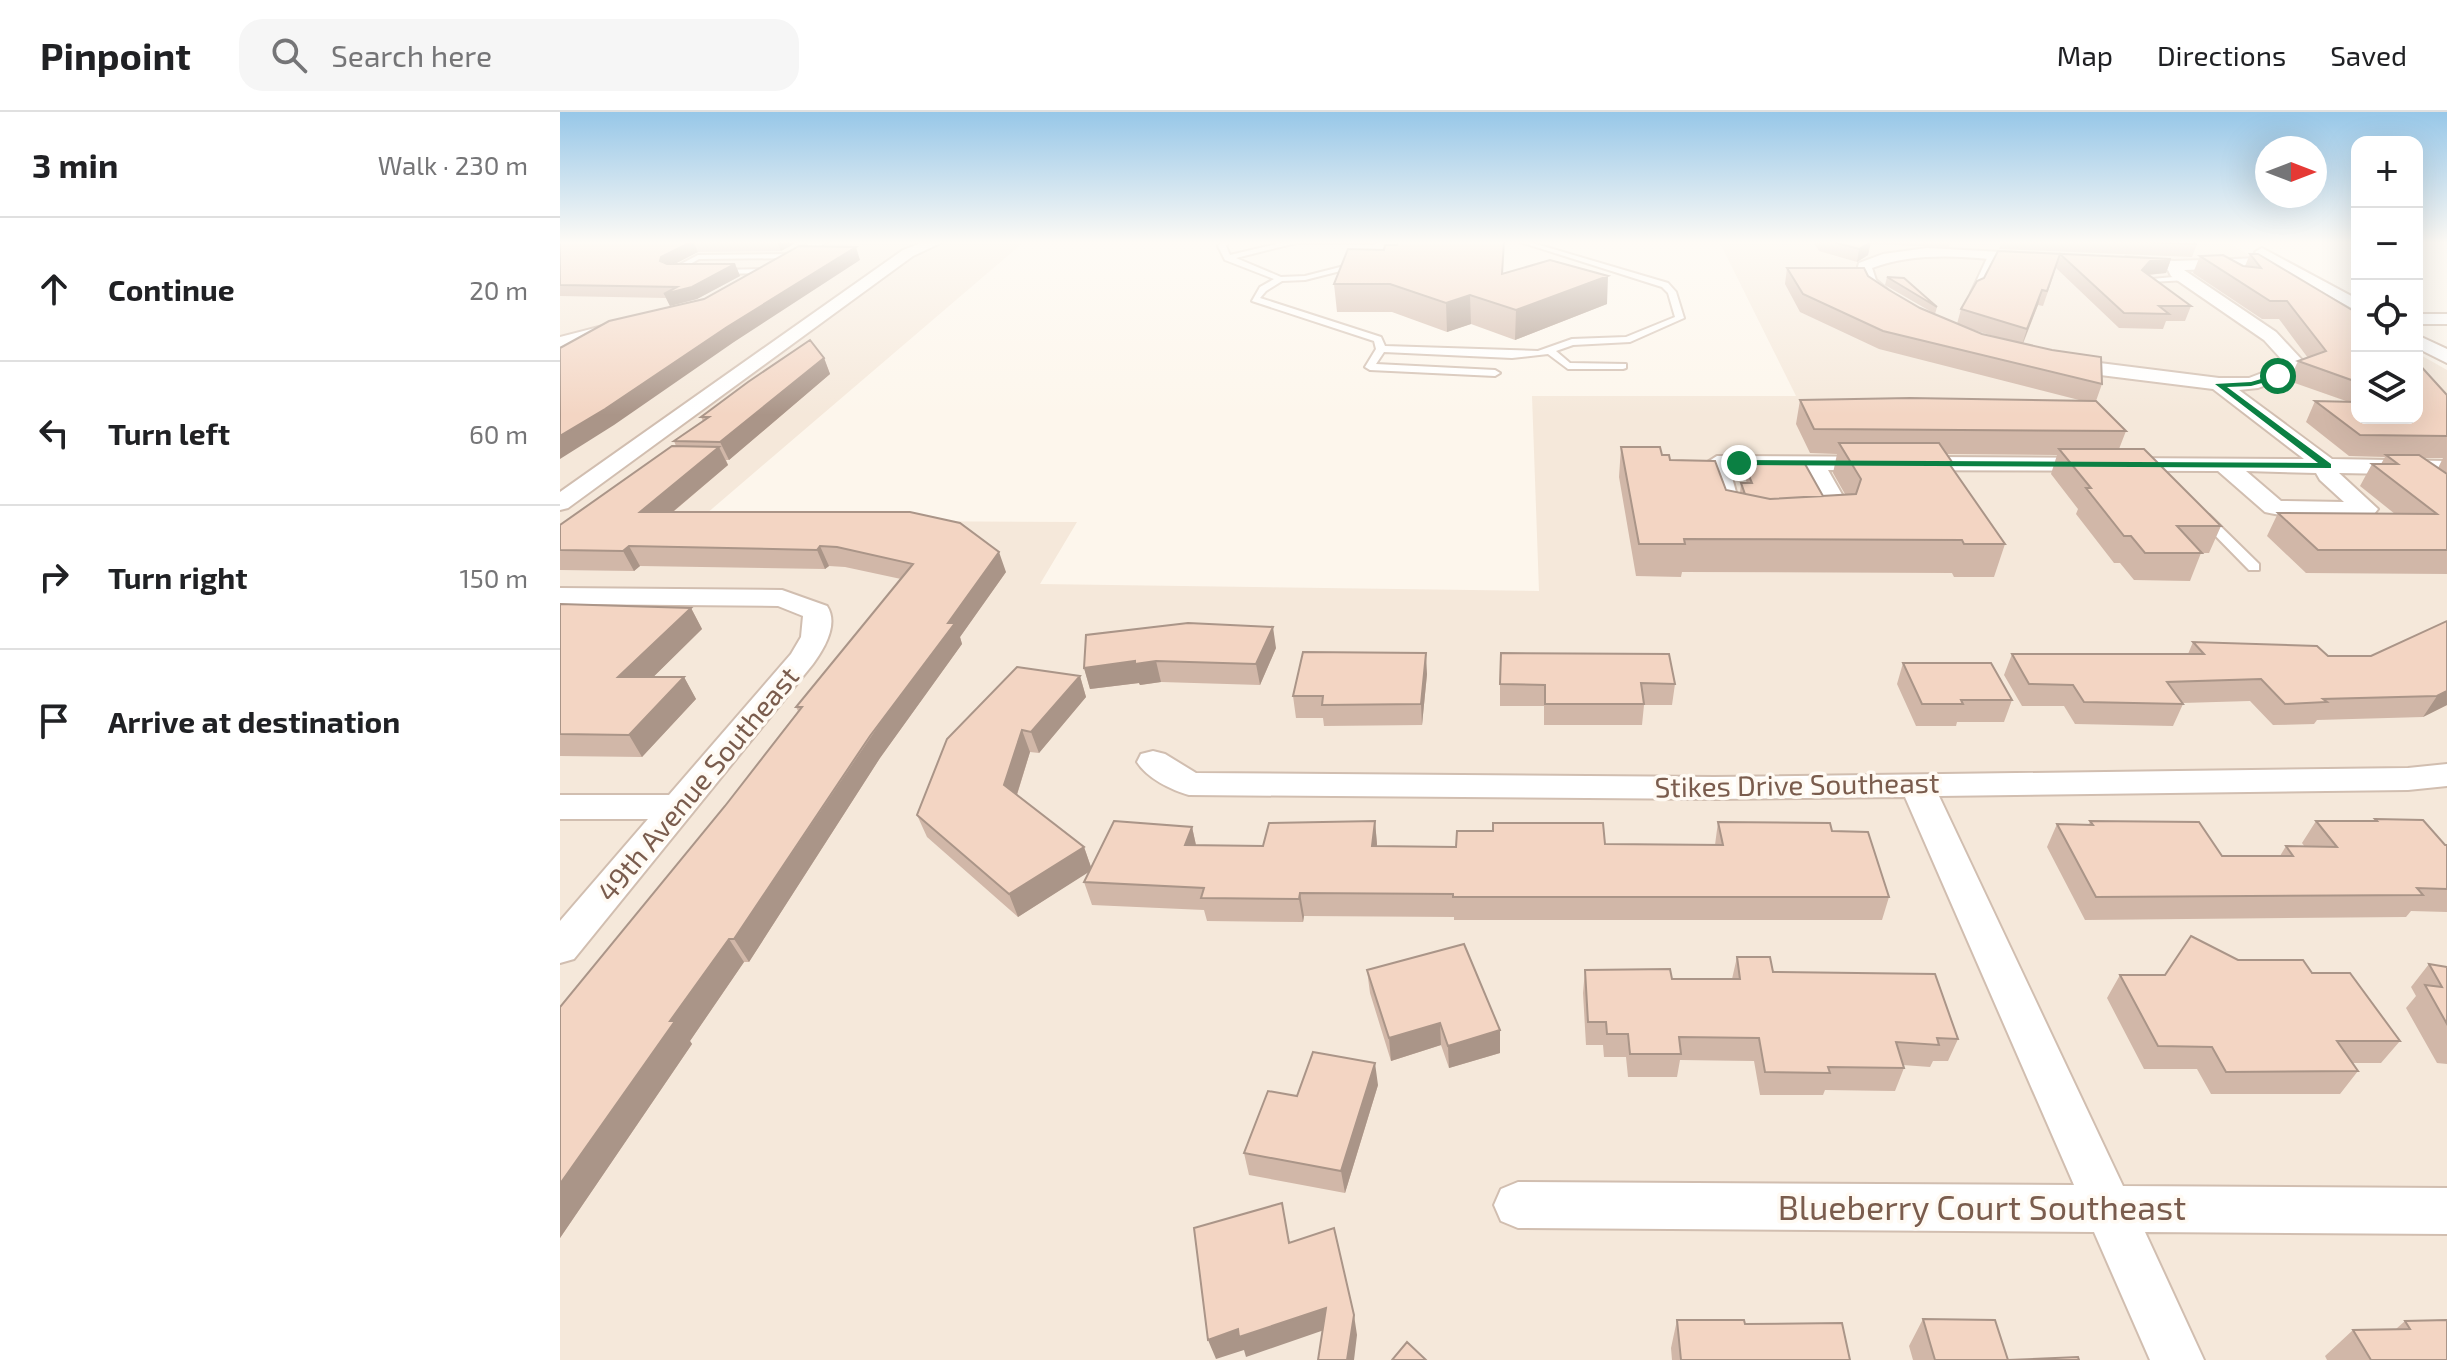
<!DOCTYPE html>
<meta charset="utf-8">
<style>
body{margin:0;font-family:"Exo 2",sans-serif;background:#f6f6f6;color:#202124}
.controls{position:absolute;right:24px;top:24px;display:grid;overflow:hidden;border-radius:16px;box-shadow:0 8px 32px #0002}
.controls button{width:72px;height:72px;display:grid;place-items:center;padding:0;border:0;border-bottom:2px solid #e0e0e0;background:#fff;color:#202124;font:40px sans-serif}
.compass{position:absolute;left:1695px;top:24px;width:72px;height:72px;border-radius:50%;background:#fff;box-shadow:0 8px 32px #0002;rotate:90deg}
.stop{position:absolute;width:24px;height:24px;margin:-18px;border:6px solid #0b8043;border-radius:50%;background:#fff}
.stop.end{background:#0b8043;border-color:#fff;box-shadow:0 2px 8px #0008}
.list{margin:0;padding:0;list-style:none}
h2{display:flex;justify-content:space-between;align-items:center;height:104px;margin:0;padding:0 32px;font-size:34px}
h2 small{font-size:26px;font-weight:400;color:#757577}
.list li{display:grid;grid-template-columns:52px 1fr auto;gap:24px;align-items:center;box-sizing:border-box;height:144px;padding:0 32px;border-top:2px solid #e0e0e0}
.list b{display:block;font-size:30px;white-space:nowrap}
.list em{font-size:26px;font-style:normal;color:#757577}
.icon{flex:none;width:44px;height:44px;fill:none;stroke:currentColor;stroke-width:2;stroke-linecap:round;stroke-linejoin:round}
.map{position:relative;flex:none;width:1887px;height:1248px;overflow:hidden}
header{display:flex;align-items:center;gap:48px;box-sizing:border-box;height:112px;padding:0 40px;background:#fff;border-bottom:2px solid #e0e0e0}
header strong{font-size:38px}
nav{display:flex;gap:44px;margin-inline-start:auto;font-size:28px}
.search{width:560px;height:72px;background:#f6f6f6;display:flex;align-items:center;gap:20px;box-sizing:border-box;padding:0 28px;border-radius:24px;color:#757577;font-size:30px}
main{display:flex}
aside{flex:1;background:#fff}
.map>svg:first-child{display:block}
.residential{fill:#f5e8da}
.lines{fill:none;stroke-linecap:round;stroke-linejoin:round}
.service-casing{stroke:#d1beb0;stroke-width:4}
.minor-casing{stroke:#d1beb0;stroke-width:4}
.service{fill:#fff;fill-rule:evenodd}
.minor{fill:#fff;fill-rule:evenodd}
.wall{fill:#d1b7a8;fill-rule:evenodd}
.shaded-wall{fill:#aa9588}
.building{fill:#f3d5c3;stroke:#aa9588;stroke-width:2}
.route{fill:#0b8043}
.labels{text-anchor:middle;stroke-width:7;stroke-linejoin:round;paint-order:stroke}
.street-label{font-size:28px;fill:#7a5c4d;stroke:#fffaf3}
.near-street-label{font-size:34px;fill:#7a5c4d;stroke:#fffaf3}
</style>
<header>
<strong>Pinpoint</strong>
<div class="search"><svg class="icon" aria-label="search" viewBox="0 0 24 24"><circle cx="10" cy="10" r="6"/><path d="M15 15l6 6"/></svg>Search here</div>
<nav><a>Map</a><a>Directions</a><a>Saved</a></nav>
</header>
<main>
<aside>
<h2>3 min<small>Walk · 230 m</small></h2>
<ul class="list">
<li><svg class="icon" aria-label="ahead" viewBox="0 0 24 24"><path d="M12 20V5M6 11l6-6 6 6"/></svg><div><b>Continue</b></div><em>20 m</em></li>
<li><svg class="icon" aria-label="left" viewBox="0 0 24 24"><path d="M17 20v-9H6M10 6l-5 5 5 5"/></svg><div><b>Turn left</b></div><em>60 m</em></li>
<li><svg class="icon" aria-label="right" viewBox="0 0 24 24"><path d="M7 20v-9h11M14 6l5 5-5 5"/></svg><div><b>Turn right</b></div><em>150 m</em></li>
<li><svg class="icon" aria-label="arrive" viewBox="0 0 24 24"><path d="M6 21V4h12l-3 4 3 4H6"/></svg><div><b>Arrive at destination</b></div></li>
</ul>
</aside>
<div class="map">
<svg width="1887" height="1248" viewBox="0 0 1887 1248">
<rect width="100%" height="100%" fill="#fdf6ec"/>
<path class="residential" d="M0,129H465L139,408L517,410L480,472L979,479L972,284H1236L1159,129H1665L1797,206V306H1857V241L1887,258V1248H0Z"/>
<g class="lines">
<defs>
<path id="service" d="M662,129H669L666,134L670,143L729,129H817L814,131H736L676,146L721,165L745,164L804,149V153L745,168L722,169L706,179L700,186L821,225L825,234L978,239L1012,227L1066,225L1115,205L1108,181L1102,175L957,129H966L1108,171L1116,180L1124,206L1070,230L1013,233L996,239L1010,251L1066,252V256L1063,257H1008L988,242L952,246L824,240L816,252L935,258L940,261L935,264L810,258L805,255L816,237L814,229L692,189L700,175L714,167L665,148L658,134Z
M238,142L241,146L139,147L120,158L123,162L108,159L138,143Z
M1432,142L1436,144L1418,179L1411,181L1428,144Z
M206,157L209,161L159,162L155,160L159,158Z
M1624,164L1627,168L1590,170L1594,176L1590,178L1581,168Z
M1645,402L1649,403L1699,452V458H1689L1641,409L1639,406Z"/>
<path id="minor" d="M252,129H269L221,157H211L208,154Z
M366,129H385L353,144L8,396L0,398V380L343,138Z
M1367,136L1480,142L1488,147L1480,152C1425,147 1365,136 1312,156L1316,168L1340,188L1332,193C1315,188 1292,170 1299,151L1323,142Z
M1702,136L1797,187V199L1717,155L1624,158L1716,220L1743,249L1738,261L1698,276L1679,278L1772,347L1887,349V363L1779,361L1818,397L1814,402L1806,404C1772,405 1738,408 1705,400L1658,359L1268,358L1292,400L1286,412L1261,415L1252,413L1249,408L1252,403L1268,400L1245,358H1170L1180,395L1176,400H1160L1156,395L1146,351L1157,344L1744,347L1653,277L1500,258L1491,252L1500,246L1659,266H1689L1723,253L1724,250L1704,228L1611,164L1608,158L1566,155L1558,150L1566,145L1614,149L1702,146L1695,140ZM1686,359L1756,361L1760,368L1784,390L1721,389Z
M1857,202H1887V212H1857Z
M70,207L76,208L79,212L76,216L0,235V225Z
M1857,223L1887,237V251L1857,236Z
M0,476L222,478L267,494C279,512 264,537 253,552L14,847L0,851V809L88,707H0V683H109L231,542L241,525L243,504L218,494L0,492Z
M593,639L605,642L636,661L1154,665L1848,656L1887,652V674L1848,678L1379,684L1563,1074L1887,1076V1122L1585,1120L1644,1248H1590L1534,1120L958,1116L941,1109L934,1093L941,1077L958,1070L1514,1073L1345,685L1154,687L629,683C611,678 587,666 577,650L581,642Z"/>
</defs>
<use href="#service" class="service-casing"/>
<use href="#minor" class="minor-casing"/>
<use href="#service" class="service"/>
<use href="#minor" class="minor"/>
</g>
<path class="wall" d="M0,129H239L221,139L138,140L114,152H175L180,164L137,187L110,194L106,186L0,184Z
M1253,129H1390L1389,135L1310,132L1308,143L1297,150L1259,139Z
M1442,129H1632L1637,132L1632,145L1439,137Z
M1438,139L1611,147L1606,161L1588,163L1631,194L1625,209H1606L1603,217L1559,216L1496,156L1483,194L1478,193L1463,232L1542,272L1536,289L1566,319L1559,337L1661,414L1649,441H1641L1630,469L1574,468L1560,451H1554L1516,402L1518,397L1491,362L1497,343L1387,342L1392,350L1391,355L1445,432L1434,465H1394L1392,461L1122,460L1121,465L1076,464L1059,365L1061,335L1102,343L1166,378L1180,381L1181,371H1187L1183,361L1184,352L1263,384L1285,382L1273,361L1277,342L1250,341L1236,312L1240,288L1523,289L1319,237L1240,200L1225,172L1227,156L1308,164L1329,178L1360,196L1397,212L1401,197L1424,166ZM1399,213L1414,218L1446,228L1422,222Z
M1690,142L1797,201V306L1887,283V462L1746,461L1707,424L1718,401L1835,402L1800,374L1812,352H1821L1825,345L1789,344L1746,310L1755,289H1786L1729,269L1738,249L1748,246L1719,207H1702L1633,161L1640,144L1685,154ZM1863,346H1883L1878,356Z
M944,162L1047,192L955,228L911,212L887,220L832,200H777L774,172Z
M1327,165L1377,195L1375,202L1325,173Z
M264,246L270,262L169,348H166L168,353L113,400L446,460L400,525L402,532L320,646L189,850H184L130,929L132,932L0,1126V895L165,694L238,599L236,595L341,467L285,455L269,454L265,457L80,454L74,459L0,458V413L116,334L114,329L143,309L141,305Z
M0,492L131,496L142,517L93,565H124L136,587L82,645L0,644Z
M1887,509V593L1863,605L1757,608L1754,612L1713,613L1690,589L1622,591L1623,592L1613,614L1515,612L1504,594H1462L1444,563L1452,542H1628L1633,530L1768,544H1811Z
M716,536L700,573L601,570L580,573L579,571L530,577L524,556Z
M1343,551L1452,588L1444,610H1397L1396,614H1356L1337,572Z
M867,562L862,613L764,614L763,606H736L733,584Z
M520,564L526,585L479,641L470,640L457,683L524,735L531,755L632,715L636,733L703,734L815,709L817,734L896,735L1045,732L1155,733L1158,710L1272,719L1329,785L1322,808H894V805L744,804L743,810L647,809L644,798L532,793L524,770L529,759L458,805L367,725L357,703Z
M940,572H1115L1112,593H1084L1082,613H984V594H940Z
M1815,707L1887,733V800L1851,799L1846,805L1525,808L1487,735L1497,712L1529,713L1530,709L1662,744H1720L1726,734L1745,735L1742,731L1756,709H1813Z
M1177,845L1398,927L1388,949H1373L1370,955L1343,953L1344,956L1335,979L1265,978L1263,983H1200L1194,949L1120,948L1117,965H1068L1066,945H1044L1043,933H1026L1023,881L1025,858L1112,867H1172Z
M1678,848L1752,861L1840,929L1821,951H1793L1798,959L1780,982H1651L1637,957H1584L1547,886L1560,863H1605Z
M1869,852L1887,855V952L1877,951L1846,896L1856,884L1851,875Z
M807,858L940,941L889,956L881,933L831,949L810,881Z
M818,973L785,1081L689,1063L684,1041L737,984Z
M1363,1207L1448,1248H1519H1353L1349,1234Z
M1117,1208L1185,1212L1290,1248H1112L1111,1236Z
M1845,1209L1887,1248H1767L1765,1244L1793,1218L1836,1217Z"/>
<path class="shaded-wall" d="M133,129L138,140L107,156L100,149L101,145Z
M217,129H239L221,139Z
M1311,130L1308,143L1297,150L1299,137Z
M296,135L300,148L174,230L54,313L0,347V324L167,215Z
M1611,147L1606,161L1585,163L1582,158L1590,149Z
M175,152L180,164L137,187L110,194L104,182Z
M1048,164L1047,192L955,228L956,198Z
M1482,178L1478,193L1462,233L1467,217Z
M910,183L911,212L887,220L886,191Z
M264,246L270,262L169,348L160,330Z
M159,335L168,353L90,419L80,400Z
M69,434L80,454L74,459L63,439Z
M260,434L269,454L265,457L257,438Z
M439,440L446,460L400,525L402,532L320,646L189,850L174,827L388,511Z
M131,496L142,517L71,587L58,565Z
M713,515L716,536L700,573L696,552Z
M866,541L867,562L862,613L861,592Z
M575,549H596L601,570L580,573L579,571L530,577L524,556Z
M520,564L526,585L479,641L471,620Z
M124,565L136,587L82,645L69,623Z
M1887,579V593L1863,605L1877,584Z
M462,618L470,640L453,695L444,673Z
M815,709L817,732L814,757L812,734Z
M632,715L637,738L625,733Z
M524,735L532,758L458,805L449,782Z
M740,781L744,804L743,810L739,787Z
M169,827L184,850L130,929L132,932L0,1126V1072L110,909Z
M880,911L881,933L831,949L829,926Z
M940,918V941L889,956L888,934Z
M815,951L818,973L785,1081L781,1059Z
M766,1196L770,1216L686,1245L684,1238L656,1247L648,1228L678,1217Z
M794,1203L797,1223L794,1248H787Z"/>
<path class="building" d="M0,129H174H133L101,145L100,149L107,152H175L132,175L104,182L117,175L0,173Z
M838,129H944L942,162L990,148L1048,164L956,198L910,183L886,191L830,172H774L788,137L824,138L825,133H837Z
M1270,129H1309L1311,130L1299,137Z
M1560,129H1632L1637,132Z
M239,134L296,135L167,215L45,297L0,324V236L49,209L144,187Z
M1438,139L1611,147L1590,149L1582,158L1631,194H1599L1609,202L1564,201L1500,142L1487,179L1482,178L1467,217L1401,197L1417,169L1424,166Z
M1690,142H1698L1797,201V270L1738,249L1766,239L1727,189H1710L1640,144L1663,143L1683,154L1701,156Z
M1227,156H1304L1308,164L1329,178L1360,196L1422,222L1492,238L1541,245L1542,272L1323,219L1243,182Z
M1327,165L1344,166L1377,195Z
M250,228L264,246L160,330L114,329L149,305H141L188,270Z
M1857,250L1887,283V324L1800,323L1755,289L1797,290V306H1857Z
M1350,286L1536,289L1566,319L1254,317L1240,288Z
M1279,331H1379L1392,350H1388L1445,432H1404L1402,428L1124,427L1125,432H1079L1061,335H1100L1102,343H1109L1110,348L1155,349L1166,378L1210,387L1296,382L1301,367Z
M112,334L159,335L80,400H350L400,411L439,440L388,511H395L310,624L174,827H169L110,909H115L0,1072V895L165,694L242,595H236L353,452L277,435L260,434L257,438L69,434L63,439L0,438V413Z
M1499,337H1584L1661,414H1617L1642,441H1585L1571,424H1564L1526,376H1531Z
M1826,343H1859L1887,362V438H1758L1718,401L1877,402L1812,352H1838Z
M1184,352H1245L1263,384L1210,387L1185,382L1181,371H1192Z
M0,492L131,496L58,565H124L69,623L0,622Z
M1887,509V579L1877,584L1763,587L1767,590L1725,592L1701,567L1607,570L1623,592L1524,590L1513,573L1469,572L1452,542H1644L1633,530L1757,534L1768,544H1811Z
M628,511L713,515L696,552L596,549L575,552V549L524,556L526,523Z
M743,540L866,541L861,592L762,593L763,584H733Z
M941,541L1109,542L1115,572L1081,571L1084,592H985V573L940,572Z
M1343,551H1431L1452,588H1401L1403,592H1362Z
M457,555L520,564L471,620L462,618L444,673L524,735L449,782L357,703L387,627Z
M1815,707L1863,708L1885,733H1887V777L1857,776L1863,783L1536,785L1497,712L1533,713L1530,709L1639,710L1662,744H1733L1726,734L1777,735L1756,709H1817Z
M554,709L632,715L625,733L703,734L709,711L815,709L812,734L896,735L897,719H933V711H1043L1045,732L1163,733L1158,710L1270,711L1272,719L1308,720L1329,785H893V782L740,781L739,787L641,786L644,776L524,770Z
M1631,824L1678,848H1743L1752,861H1790L1840,929H1777L1798,959L1666,960L1652,935L1598,934L1560,863H1605Z
M904,832L940,918L888,934L880,911L829,926L807,858Z
M1177,845H1210L1213,860L1375,862L1398,927L1377,926L1379,933L1336,930L1344,956L1268,955L1270,961L1205,960L1199,926L1119,925L1121,942H1070L1068,922H1047L1046,910H1028L1025,858L1110,857L1112,867H1180Z
M1869,852L1887,855V912L1865,873L1882,875Z
M753,940L815,951L781,1059L684,1041L708,979L737,984Z
M722,1091L729,1131L774,1116L794,1203L787,1248H758L766,1196L679,1225L678,1217L648,1228L634,1116Z
M1363,1207L1435,1208L1448,1248L1518,1245L1519,1248H1375Z
M1117,1208H1184L1185,1212L1282,1211L1290,1248H1121Z
M1887,1208V1248H1811L1793,1218L1850,1217L1845,1209Z
M847,1230L866,1248H832Z"/>
<linearGradient id="sky" x2="0" y2="1"><stop stop-color="#97c7e8"/><stop offset="0.43" stop-color="#fefbf6"/><stop offset="1" stop-color="#fefbf6" stop-opacity="0"/></linearGradient>
<rect width="1887" height="303" fill="url(#sky)"/>
<path class="route" d="M1718,262L1720,266L1691,274L1667,275L1771,352V356L1179,353L1174,351L1179,348L1758,351L1655,272L1691,270Z"/>
<g class="labels">
<g class="street-label">
<text transform="translate(138 672) rotate(-50)" y="10">49th Avenue Southeast</text>
<text transform="translate(1237 673) rotate(-1)" y="10">Stikes Drive Southeast</text>
</g>
<g class="near-street-label">
<text x="1422" y="1108">Blueberry Court Southeast</text>
</g>
</g>
</svg>
<div class="controls">
<button>+</button>
<button>−</button>
<button><svg class="icon" aria-label="locate" viewBox="0 0 24 24"><circle cx="12" cy="12" r="6"/><path d="M12 2v4M12 18v4M2 12h4M18 12h4"/></svg></button>
<button><svg class="icon" aria-label="layers" viewBox="0 0 24 24"><path d="M12 4l9 5-9 5-9-5zM3 14l9 5 9-5"/></svg></button>
</div>
<svg class="compass" viewBox="-18 -18 36 36"><path d="M0-13l5 13h-10z" fill="#e53935"/><path d="M0 13l5-13h-10z" fill="#757577"/></svg>
<div class="stop" style="left:1718px;top:264px"></div>
<div class="stop end" style="left:1179px;top:351px"></div>
</div>
</main>
